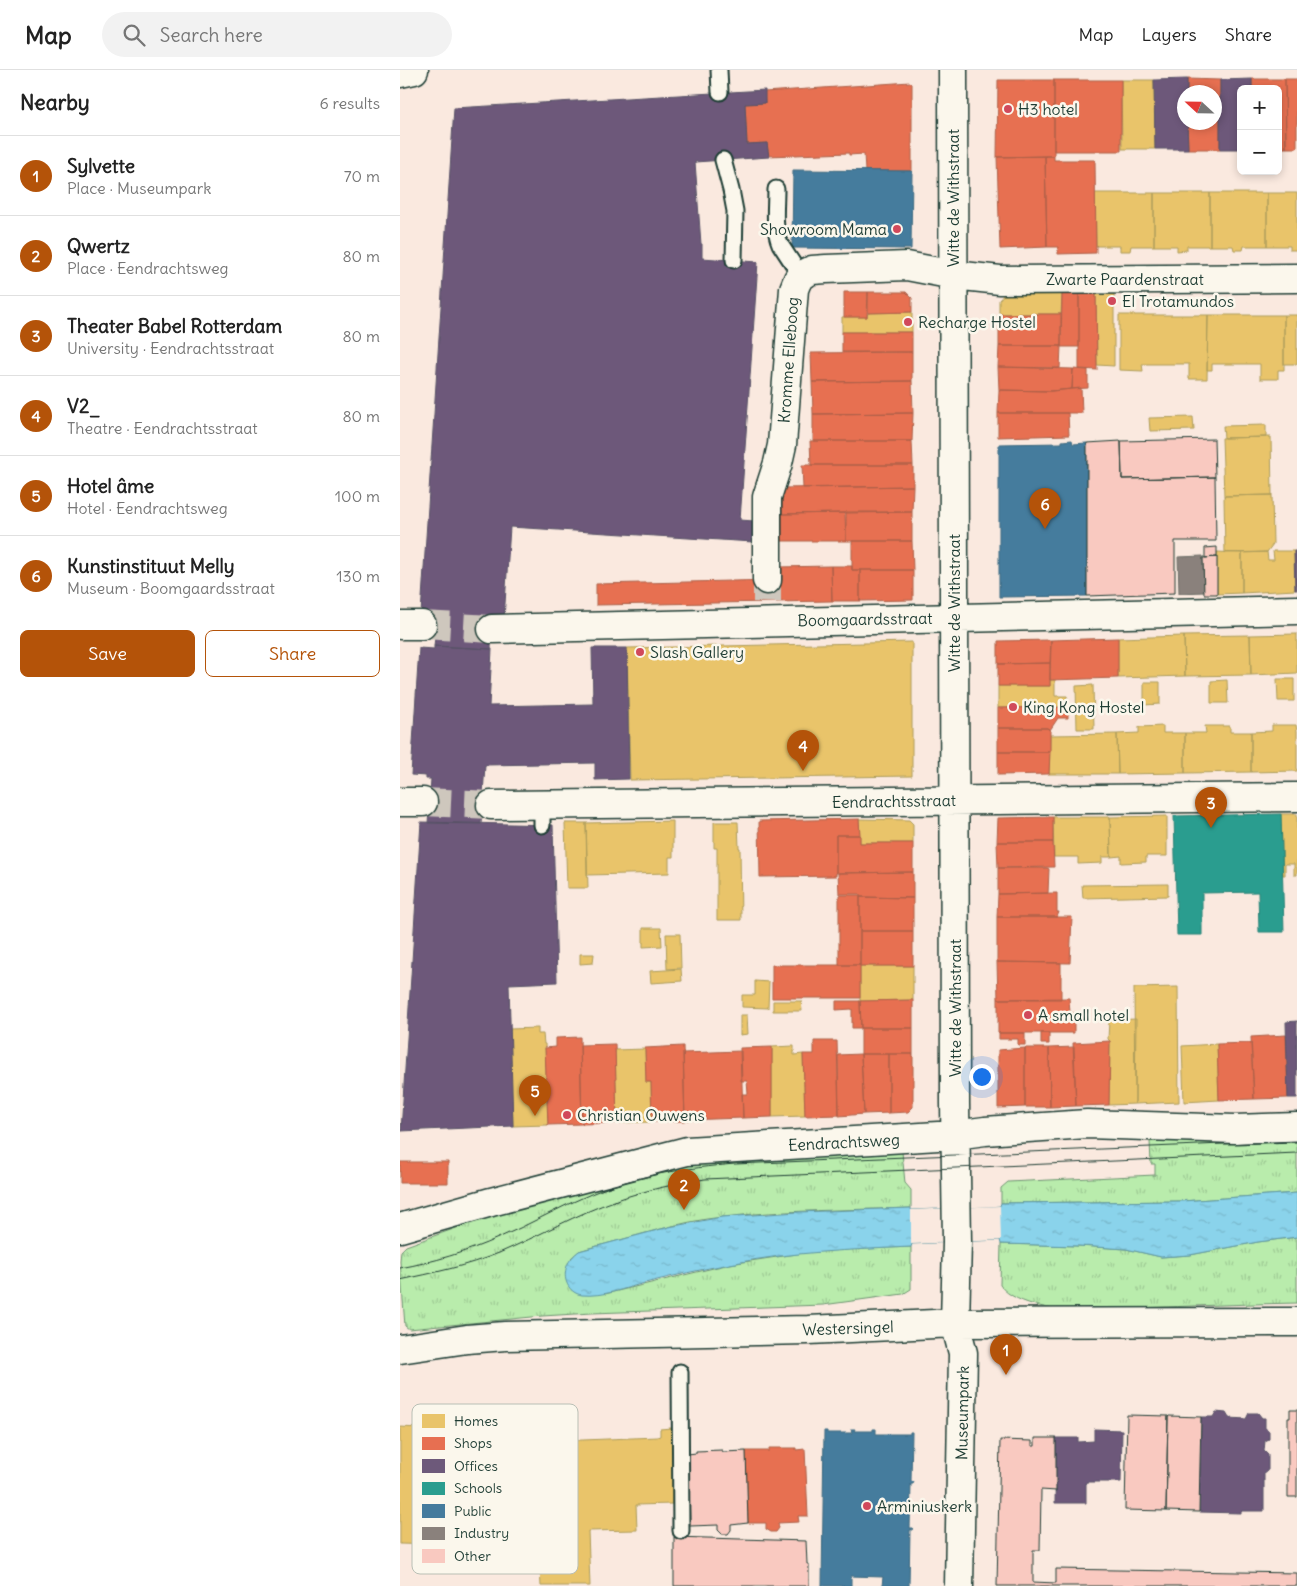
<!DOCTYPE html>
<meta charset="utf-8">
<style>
body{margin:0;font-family:Delius,sans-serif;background:#f2f2f2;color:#222}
.controls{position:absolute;right:15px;top:15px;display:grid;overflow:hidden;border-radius:8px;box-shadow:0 2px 8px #0003}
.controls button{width:45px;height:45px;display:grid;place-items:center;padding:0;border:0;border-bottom:1px solid #e0e0e0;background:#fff;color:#222;font:25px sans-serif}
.compass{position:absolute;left:777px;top:15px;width:45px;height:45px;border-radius:50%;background:#fff;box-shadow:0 2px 8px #0003;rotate:292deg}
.you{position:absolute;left:581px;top:1006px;width:18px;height:18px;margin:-12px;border:4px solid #fff;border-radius:50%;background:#1a73e8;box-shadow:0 0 0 8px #1a73e833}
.badge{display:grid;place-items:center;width:32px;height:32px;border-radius:50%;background:#b45309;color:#fff;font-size:16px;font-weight:700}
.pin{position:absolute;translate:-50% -41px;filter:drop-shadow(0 1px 2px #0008)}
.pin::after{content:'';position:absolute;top:26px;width:18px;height:15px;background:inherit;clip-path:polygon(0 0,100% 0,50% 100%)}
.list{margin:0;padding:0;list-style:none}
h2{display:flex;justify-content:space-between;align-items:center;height:65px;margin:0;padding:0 20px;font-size:21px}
h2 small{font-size:16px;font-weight:400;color:#767676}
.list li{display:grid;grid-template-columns:32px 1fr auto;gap:15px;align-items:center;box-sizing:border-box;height:80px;padding:0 20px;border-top:1px solid #e0e0e0}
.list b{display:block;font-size:19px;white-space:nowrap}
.list p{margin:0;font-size:16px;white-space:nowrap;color:#767676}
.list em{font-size:16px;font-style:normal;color:#767676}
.actions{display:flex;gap:10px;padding:15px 20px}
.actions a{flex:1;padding:11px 0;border:1px solid #b45309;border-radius:8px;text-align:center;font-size:18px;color:#b45309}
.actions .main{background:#b45309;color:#fff}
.icon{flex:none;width:28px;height:28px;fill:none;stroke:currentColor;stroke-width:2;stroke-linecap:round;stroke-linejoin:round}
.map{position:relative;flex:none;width:897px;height:1516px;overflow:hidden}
header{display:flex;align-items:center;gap:30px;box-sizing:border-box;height:70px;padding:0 25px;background:#fff;border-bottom:1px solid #e0e0e0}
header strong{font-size:24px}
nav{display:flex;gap:28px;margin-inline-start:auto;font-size:18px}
.search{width:350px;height:45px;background:#f2f2f2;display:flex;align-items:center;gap:12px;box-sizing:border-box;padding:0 18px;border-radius:28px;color:#767676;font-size:19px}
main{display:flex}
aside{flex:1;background:#fff}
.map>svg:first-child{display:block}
.grass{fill:url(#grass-tufts);stroke:#6c9470}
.water{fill:url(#water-ripples);stroke:#5f97a2}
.pier{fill:#fae9df}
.homes{fill:#e9c46a;stroke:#ac9c5a}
.shops{fill:#e76f51;stroke:#ab6048}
.offices{fill:#6d597a;stroke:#565165}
.schools{fill:#2a9d8f;stroke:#278074}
.public{fill:#457b9d;stroke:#3a687e}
.industry{fill:#8a817c;stroke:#6a6d66}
.building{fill:#f9c9c0;stroke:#1f3d34}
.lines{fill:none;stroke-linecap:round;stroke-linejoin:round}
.minor-tunnel{stroke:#cec7bd;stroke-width:28;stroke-dasharray:28 14;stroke-linecap:butt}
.service-casing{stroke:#1f3d34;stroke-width:19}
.minor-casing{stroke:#1f3d34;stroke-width:31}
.service{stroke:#fbf7ec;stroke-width:15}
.minor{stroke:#fbf7ec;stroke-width:28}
.tram{stroke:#1f3d34;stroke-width:1}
.poi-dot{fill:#d1495b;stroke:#fbf7ec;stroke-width:2}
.labels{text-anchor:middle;stroke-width:5;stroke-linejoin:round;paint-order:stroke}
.poi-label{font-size:16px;fill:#1f3d34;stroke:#fbf7ec;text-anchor:start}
.street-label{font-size:16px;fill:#1f3d34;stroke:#fbf7ec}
.key{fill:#fbf7ec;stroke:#b9bfb5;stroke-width:1}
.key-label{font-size:14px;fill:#1f3d34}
</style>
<header>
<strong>Map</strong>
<div class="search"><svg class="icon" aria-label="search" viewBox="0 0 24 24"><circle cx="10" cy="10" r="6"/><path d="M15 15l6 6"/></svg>Search here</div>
<nav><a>Map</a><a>Layers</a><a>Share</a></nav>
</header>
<main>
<aside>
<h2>Nearby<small>6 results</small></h2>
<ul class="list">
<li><span class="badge">1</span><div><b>Sylvette</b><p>Place · Museumpark</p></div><em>70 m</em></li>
<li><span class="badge">2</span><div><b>Qwertz</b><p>Place · Eendrachtsweg</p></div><em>80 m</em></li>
<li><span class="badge">3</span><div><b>Theater Babel Rotterdam</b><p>University · Eendrachtsstraat</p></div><em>80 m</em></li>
<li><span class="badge">4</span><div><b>V2_</b><p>Theatre · Eendrachtsstraat</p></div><em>80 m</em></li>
<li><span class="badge">5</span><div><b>Hotel âme</b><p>Hotel · Eendrachtsweg</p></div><em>100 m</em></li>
<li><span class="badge">6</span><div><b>Kunstinstituut Melly</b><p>Museum · Boomgaardsstraat</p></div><em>130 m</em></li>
</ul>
<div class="actions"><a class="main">Save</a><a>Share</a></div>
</aside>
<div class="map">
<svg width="897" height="1516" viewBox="0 0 897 1516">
<defs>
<pattern id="grass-tufts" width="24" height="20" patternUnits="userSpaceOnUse" patternTransform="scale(1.25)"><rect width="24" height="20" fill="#b9ecac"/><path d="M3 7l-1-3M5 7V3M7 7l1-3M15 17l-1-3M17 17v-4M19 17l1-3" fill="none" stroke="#9fcb95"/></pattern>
<pattern id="water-ripples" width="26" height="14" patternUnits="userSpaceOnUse" patternTransform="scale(1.25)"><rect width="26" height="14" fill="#8ad3eb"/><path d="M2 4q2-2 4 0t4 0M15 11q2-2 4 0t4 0" fill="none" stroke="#77b6ca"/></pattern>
</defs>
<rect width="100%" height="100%" fill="#fae9df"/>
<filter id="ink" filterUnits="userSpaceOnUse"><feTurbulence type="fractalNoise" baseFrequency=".02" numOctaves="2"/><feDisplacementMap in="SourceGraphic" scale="10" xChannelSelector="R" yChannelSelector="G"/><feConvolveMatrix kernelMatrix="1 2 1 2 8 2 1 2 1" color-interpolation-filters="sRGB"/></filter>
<g filter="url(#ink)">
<path class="grass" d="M763,1066H897V1123L782,1131L601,1133V1118L608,1112L755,1105V1094H751L750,1071H763Z
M494,1080L502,1082L505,1113L511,1120V1138C448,1140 385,1140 323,1147C279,1151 232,1168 189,1178L179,1181L171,1188L205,1224L330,1194L417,1181L511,1177V1219L503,1224L423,1235L192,1243L142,1246L9,1259L5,1256L0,1191L1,1181L6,1176L109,1139L280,1093Z
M897,1167V1233C844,1234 791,1236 737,1238C705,1239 671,1244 639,1236C626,1233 607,1226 600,1215L601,1174L679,1176L726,1179L761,1187L790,1185L858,1172Z"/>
<path class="water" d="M897,1123V1167L858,1172L790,1185L761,1187L726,1179L679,1176L601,1174L600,1170L512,1174L511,1177C450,1180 390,1182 330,1194C302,1199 273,1206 245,1213C225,1218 203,1227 182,1225C168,1223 162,1208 167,1196C169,1190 174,1185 179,1181L269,1157L322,1147L398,1142L511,1138V1140L589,1137L600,1136L601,1133L782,1131Z"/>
<path class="pier" d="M600,1136L601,1170L511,1174V1140Z"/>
<path class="homes" d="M721,10H754L755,79H722Z
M695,123H754V176H731L730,181H720V176H696Z
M754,123H810V176H787V180L777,181V176H754Z
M810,123H867V176H844L843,180H834L833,176H810Z
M867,123H897V180H890V176H867Z
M605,223L662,224L661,244H599V230Z
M696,224H714V296L697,295Z
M512,242V262H442V247H467L468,243Z
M719,245H808L807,309H789V294H742L743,301L719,300Z
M808,245H884V300H878V309H860V294H812V300H807Z
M884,245H897V294H884Z
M793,347L794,360L750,361L749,348Z
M866,355V367L824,368L823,356Z
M871,367L872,425L824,426L822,368Z
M872,425L873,474L867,482L825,483L824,426Z
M873,481H894L895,520L842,523V483L867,482L868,490H874Z
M817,482L842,483V523L817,524Z
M897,564V603L851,605L850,565Z
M850,565L851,605L785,606L784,566Z
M784,566L785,606L718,608V568Z
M512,572V706L230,710L227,578Z
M877,609H894V631H878Z
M650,610H655V626H667L668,637L598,638V616H650Z
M827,610L828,633H811V611Z
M744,612H760V634L744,635Z
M693,615L694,659H677L676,616Z
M872,655H896L897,661V701L851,702V662L872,661Z
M763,656V663H785V703L718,704L717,664L739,663V657Z
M805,656H830V662H851V702L785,703V663H806Z
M717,664L718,704H649L650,665Z
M881,744H897V805H894V794H885V805H883Z
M767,746V786H746V792L721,793V786L711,787L710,747Z
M653,747H710L711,787H702V793L678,794V787H654Z
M459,749L509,750L513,754V773H460Z
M273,751V787H269V803L187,805L186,753Z
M314,752H338L339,778H340L341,850H317V778H314Z
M165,753H186L188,818H167Z
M768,814V826L683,828L682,815Z
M243,858H261L262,876L243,877Z
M266,864H280L281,898L267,899Z
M180,884H194L193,893L180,894Z
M460,896H513V930L460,931Z
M281,899L282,911L251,913L250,901Z
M355,911L369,912L368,938L342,937V925H355Z
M778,917L779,1032L735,1034L734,918Z
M373,931H401L402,941H373Z
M340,945H347L348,964L340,965Z
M736,949L735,1034L709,1035L710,971L708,969L709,950Z
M138,958V964H143L144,974H145L148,1055L113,1056L110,959Z
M817,974L819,1030L784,1032L782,976Z
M394,976V985L403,984L405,1046L372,1047V977Z
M245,979L246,1012H251L252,1052L217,1053L215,980Z
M0,1357L41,1359L42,1364L48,1366L47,1380H57V1371H60L61,1374L63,1369H69L73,1375H109V1373L257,1367L260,1366V1359L271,1358V1365H274L272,1434L236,1435L237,1460L188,1461L190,1516H141L138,1464L113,1466V1467L105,1469L102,1474L96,1476H91L87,1473L73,1476L74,1482L58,1478L43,1481V1468L38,1471V1475L0,1474Z"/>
<path class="shops" d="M787,9L820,10V79H788L787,52H814V22H787Z
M852,9H885L886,78H878V19H852Z
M885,9H897V78H886Z
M598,10H654V86L597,87Z
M654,10H721V81H654Z
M510,12L512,14V101H465L464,84L449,85V83L368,86L367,73L347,74L345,34L365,33L364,22Z
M645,86H654V90H695L696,183L658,184V177H647Z
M645,86L647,177L600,179L597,87Z
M444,222H468L467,247H444Z
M468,222H506L512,228V242L468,243Z
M662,224H679V277H661Z
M679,224H696L697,300L679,299Z
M599,244H661V276H599Z
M442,262H512V282H442Z
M599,276H661L660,298L598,297Z
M512,282V311L412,312L411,283Z
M598,297L673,299L672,319L651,321L599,320Z
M673,299L688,300V318L672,319Z
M512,311L513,343L413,344L412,312Z
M681,318L682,343H598L599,320L651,321Z
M513,343L512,371H413V344Z
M598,343H668L669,365L598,367Z
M410,371H512L513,395H411Z
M402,395H513V416L403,418Z
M513,416L512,442L382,444V418Z
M446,442H512V471H446Z
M445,443L446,471H382V444Z
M452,471H512L513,500H452Z
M431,496H452V500H460V531H432Z
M431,496L432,531L196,535V514L377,510V497Z
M460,500H513V530L460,531Z
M718,568V608L650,610L651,570Z
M651,570L650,593L598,594V571Z
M650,593V616H598V594Z
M668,637V648H658L650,660L647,658H598V638Z
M598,658H647L650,660V682H598Z
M598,682H650L649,704L598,705Z
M653,747V772H597L598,748Z
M459,749L460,765H436V806L360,807L359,751Z
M436,765H460V773H513V802L436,803Z
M597,772H653L654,797L598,798Z
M598,798H647L649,799L648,823L598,824Z
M513,802V828L460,827V824H439L438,803Z
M657,823V842H659L657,847H597L598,824Z
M439,825H460V895H439Z
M460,827L513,828V861H460Z
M597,847H672L670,893L597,892Z
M460,861H513V896H460Z
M597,892L661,893V929H598Z
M372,895H460V928H372Z
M669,928L670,943H674V963H598V929Z
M513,930V958H461L460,931Z
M436,931H460L461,958H452V939L436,940Z
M461,958H513V984H461Z
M599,963H625V975H618V969H599Z
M641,963H649V974H641Z
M886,965L888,1028L854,1029L851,967Z
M180,967L182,1054L148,1055L145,978L156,977V968Z
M414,971H437L439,1045L405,1046L403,984H414Z
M710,971L709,1035L676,1036L673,973Z
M851,973L854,1029L819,1030L817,974Z
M215,974L217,1053L182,1054L180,975Z
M283,976L285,1051L252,1052L251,1012H246L245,978Z
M372,977V1047L343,1048L342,1024H348L347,1011H341L340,978Z
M674,977L676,1036L650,1037L649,978Z
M625,978V1037L598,1038V980Z
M625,978H649L650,1037H625Z
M341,981L343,1048L285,1050L283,983Z
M461,984H489V1043L464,1044Z
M461,984L464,1044L439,1046L438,985Z
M489,984H513V1037L508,1042L489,1043Z
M0,1092H48V1113H0Z
M369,1378H396V1380L405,1379L408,1446H398L399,1452L378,1453L379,1458L376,1462H371L366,1459V1453H348L346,1381H369Z"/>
<path class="offices" d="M787,9V22H784V52H787L788,79H755L754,10Z
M852,9V19H841V79H820V10Z
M365,20V33L345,34L347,74L367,73L369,87L295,92L301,174H302V188L358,192L340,450L354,451L353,472L110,457L104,549L92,559L91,579L34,576L35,567L21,566V544L54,38Z
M894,481H897V520H895Z
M34,576L92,579L89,636L193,634L192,578H227L229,709L195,710V693L85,695L81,754L28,753L31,709H26V706L11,705L19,578L34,579Z
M21,752L153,755L157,912L109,914L113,1056L1,1061Z
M897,951V1028H888L886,952Z
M816,1342L826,1343L829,1348L846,1349L849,1343H858L862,1348H865V1358L869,1361V1369L865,1371L864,1381L868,1385V1400L864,1402V1441H841V1443L799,1442L801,1347H813Z
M694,1359L722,1360L721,1412H686V1433H655L656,1368H678V1372L694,1371Z"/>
<path class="schools" d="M881,744L884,862H859L858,822L802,823V865H777L774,746Z"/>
<path class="public" d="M393,100L512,101L511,179L392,178Z
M672,370L673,374L687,373V526L599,527V374L662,373V371Z
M451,1359H455L454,1361H473V1359H476V1364H510V1362H512L511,1411L514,1412L513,1414H511L510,1458H513L512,1460H510L509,1516H482L483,1507L451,1506V1516H422L424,1361H427V1363H452Z"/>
<path class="industry" d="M803,486L804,522L779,523L778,487Z"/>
<path class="building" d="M814,369L815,407L722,409L721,371Z
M721,371L722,409L815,407L816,471H775V523L687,526V373Z
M817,477V487L805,488V478Z
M817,487V524H804L803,488Z
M890,1340H897V1427H888V1348H890Z
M727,1345L768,1346L766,1441L725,1440Z
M769,1346L801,1347L799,1442L766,1441L768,1347Z
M635,1368H656V1421L641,1420L640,1480H633V1512L656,1513V1499L897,1503V1516H597L600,1370L632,1371V1376H635Z
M322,1380L323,1382L346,1381L348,1453L331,1455V1460L328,1464H322L318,1460V1455L290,1456L288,1384L296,1383V1381Z
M274,1467L406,1471L407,1494H409V1516H274Z"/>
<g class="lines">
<path class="minor-tunnel" d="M367,510V532
M22,555L92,559
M23,732L91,735"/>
<defs>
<path id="service" d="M319,0L320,22
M323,90L331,120L335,141L334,190
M376,119C376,137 373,157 380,174L401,206
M142,755V735
M280,1302L281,1461"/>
<path id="minor" d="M553,0L555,1034L557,1172L555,1253L563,1283L559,1516
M0,3L14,0
M367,510V427L378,393L382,375L394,219L398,209L406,203L412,200L426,199L507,196L554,205L600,210L897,208
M0,555H22
M92,559L897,540
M0,732H23
M91,735L897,727
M0,1158L91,1132L287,1081L555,1065L585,1061L687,1054L835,1059L897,1057
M0,1279L67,1269L105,1266L409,1260L555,1253L897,1252"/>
</defs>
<use href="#service" class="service-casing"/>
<use href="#minor" class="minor-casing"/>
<use href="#service" class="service"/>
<use href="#minor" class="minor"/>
<path class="tram" d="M0,1198C33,1192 67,1182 98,1168C129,1155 159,1137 191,1124C237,1105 286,1098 335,1094L897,1071
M0,1210C33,1203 67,1196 99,1183C139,1166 176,1144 217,1130C245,1120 276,1114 305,1109L897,1083"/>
</g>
</g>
<g class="poi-dot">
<circle cx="608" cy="39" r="5"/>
<circle cx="497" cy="159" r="5"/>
<circle cx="712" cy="231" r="5"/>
<circle cx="508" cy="252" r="5"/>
<circle cx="240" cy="582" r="5"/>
<circle cx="613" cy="637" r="5"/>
<circle cx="628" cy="945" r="5"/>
<circle cx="167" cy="1045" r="5"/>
<circle cx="467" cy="1436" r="5"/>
</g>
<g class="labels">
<g class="poi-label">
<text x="618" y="45">H3 hotel</text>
<text x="487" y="165" text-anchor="end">Showroom Mama</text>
<text x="722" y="237">El Trotamundos</text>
<text x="518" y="258">Recharge Hostel</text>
<text x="250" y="588">Slash Gallery</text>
<text x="623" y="643">King Kong Hostel</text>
<text x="638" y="951">A small hotel</text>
<text x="177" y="1051">Christian Ouwens</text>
<text x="477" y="1442">Arminiuskerk</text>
</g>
<g class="street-label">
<text transform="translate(553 128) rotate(-90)" y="6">Witte de Withstraat</text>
<text x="725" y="215">Zwarte Paardenstraat</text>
<text transform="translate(388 290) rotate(-86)" y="6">Kromme Elleboog</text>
<text transform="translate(554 533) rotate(-90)" y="6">Witte de Withstraat</text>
<text transform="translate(465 549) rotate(-1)" y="6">Boomgaardsstraat</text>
<text transform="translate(494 731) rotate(-1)" y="6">Eendrachtsstraat</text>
<text transform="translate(555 938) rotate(-90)" y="6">Witte de Withstraat</text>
<text transform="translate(444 1072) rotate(-3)" y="6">Eendrachtsweg</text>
<text transform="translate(448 1258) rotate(-2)" y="6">Westersingel</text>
<text transform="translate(562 1343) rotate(-89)" y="6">Museumpark</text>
</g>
</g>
<rect x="12" y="1334" width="166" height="170" rx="8" class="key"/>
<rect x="22" y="1344" width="23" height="14" fill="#e9c46a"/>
<rect x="22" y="1367" width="23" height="13" fill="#e76f51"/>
<rect x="22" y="1389" width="23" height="14" fill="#6d597a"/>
<rect x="22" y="1412" width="23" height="13" fill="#2a9d8f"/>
<rect x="22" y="1434" width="23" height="14" fill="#457b9d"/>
<rect x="22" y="1457" width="23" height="13" fill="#8a817c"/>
<rect x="22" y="1479" width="23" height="14" fill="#f9c9c0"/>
<g class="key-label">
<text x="54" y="1356">Homes</text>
<text x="54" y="1378">Shops</text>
<text x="54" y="1401">Offices</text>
<text x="54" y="1423">Schools</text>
<text x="54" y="1446">Public</text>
<text x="54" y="1468">Industry</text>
<text x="54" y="1491">Other</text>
</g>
</svg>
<div class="controls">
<button>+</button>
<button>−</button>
</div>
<svg class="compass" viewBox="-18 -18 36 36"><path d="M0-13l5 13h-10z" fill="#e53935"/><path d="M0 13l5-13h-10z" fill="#767676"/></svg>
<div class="you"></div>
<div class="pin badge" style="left:606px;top:1305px">1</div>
<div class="pin badge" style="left:284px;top:1140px">2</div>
<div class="pin badge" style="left:811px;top:758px">3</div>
<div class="pin badge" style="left:403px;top:701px">4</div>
<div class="pin badge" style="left:135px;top:1046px">5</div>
<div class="pin badge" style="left:645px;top:459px">6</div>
</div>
</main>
